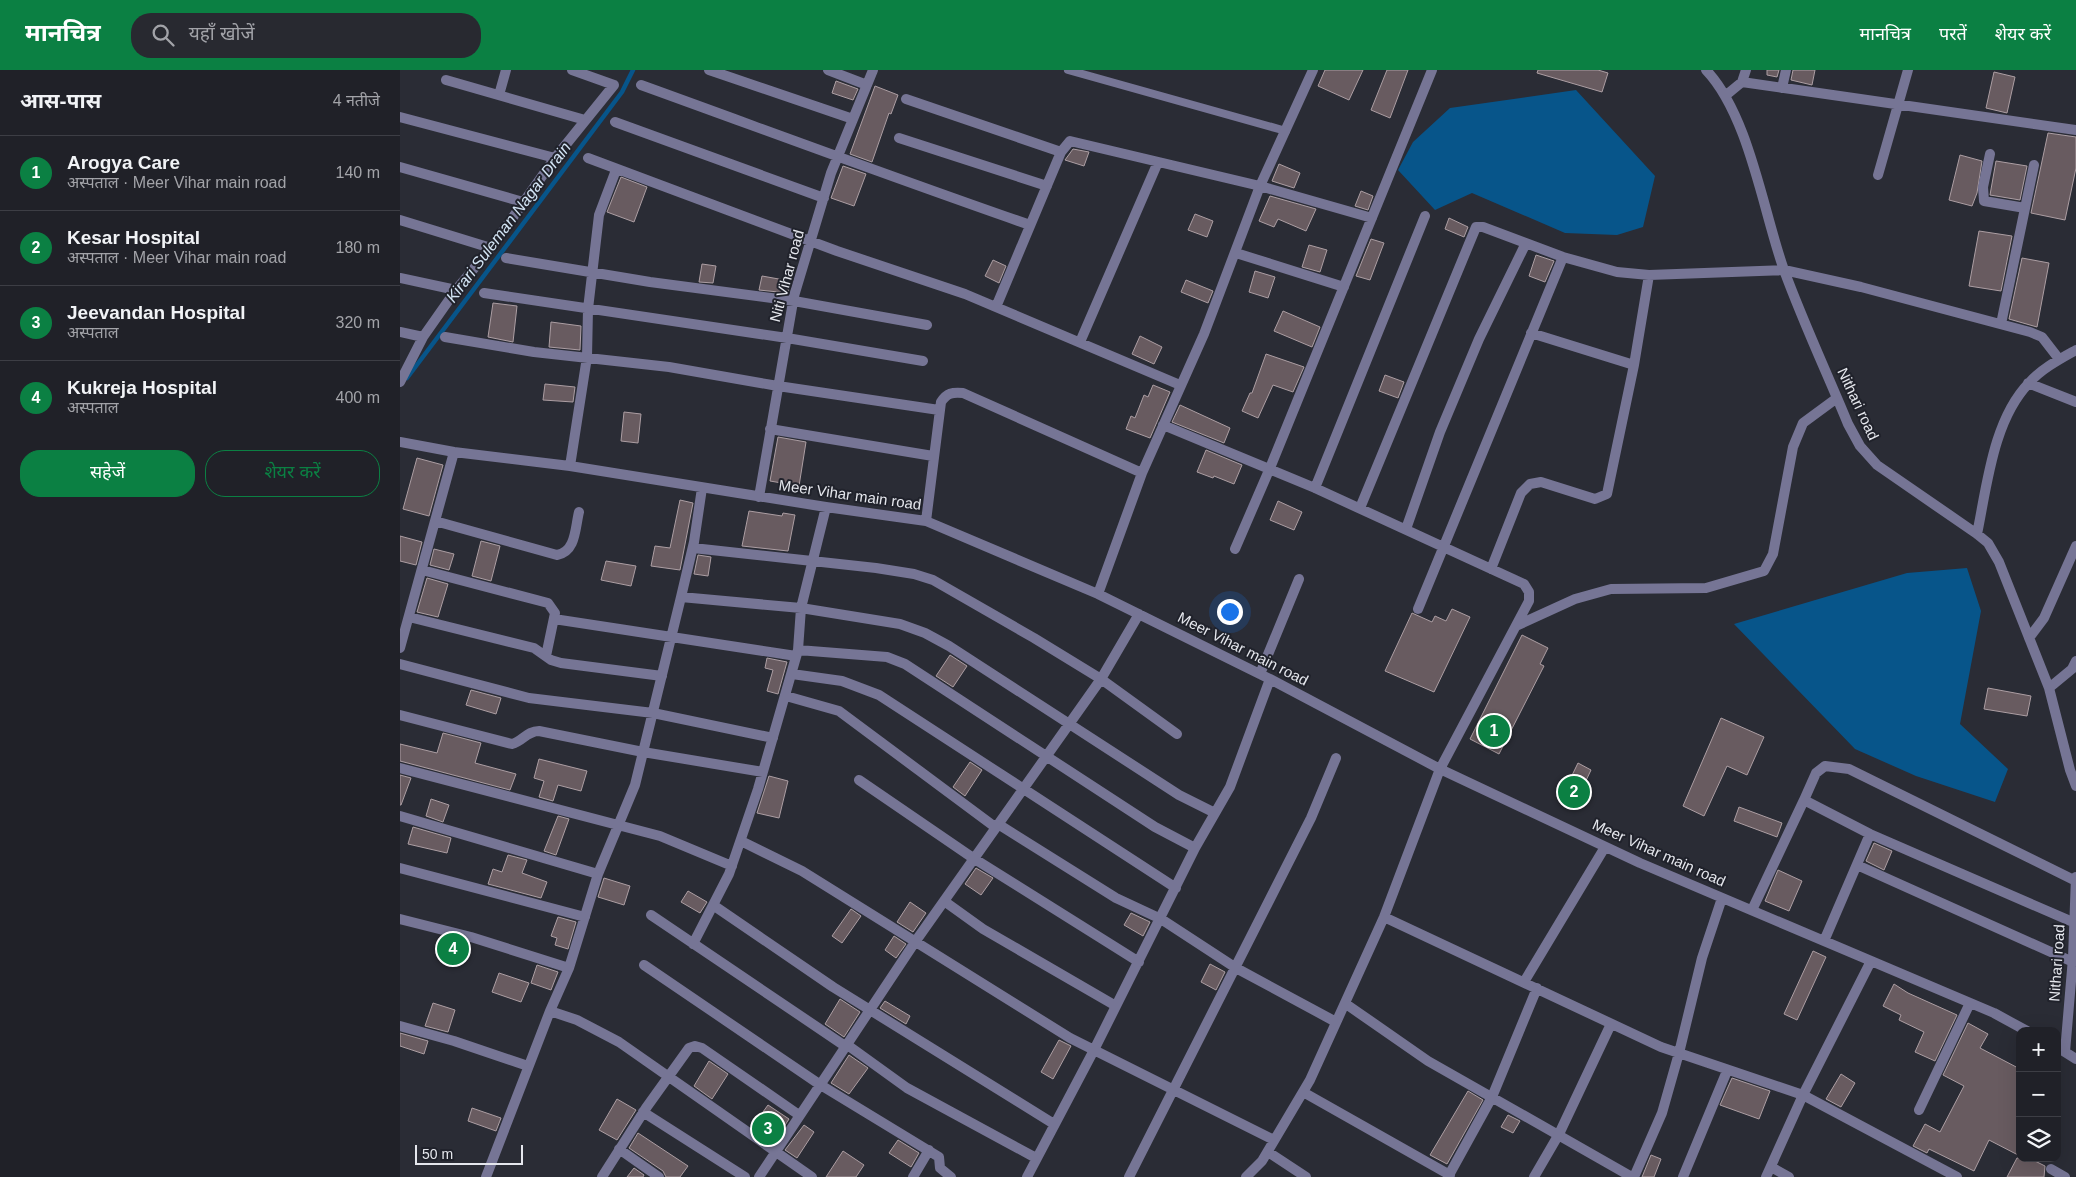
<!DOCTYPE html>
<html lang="hi">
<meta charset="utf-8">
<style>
body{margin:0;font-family:Arial,"Noto Sans Devanagari",sans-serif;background:#282930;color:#f1f3f6}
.controls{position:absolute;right:15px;bottom:15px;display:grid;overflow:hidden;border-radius:10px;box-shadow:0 5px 20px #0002}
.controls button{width:45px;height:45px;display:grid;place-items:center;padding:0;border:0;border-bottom:1px solid #3d3e45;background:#202128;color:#f1f3f6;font:25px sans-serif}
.scale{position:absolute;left:15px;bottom:12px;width:108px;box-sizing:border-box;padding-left:5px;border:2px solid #e5e7ed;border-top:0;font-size:14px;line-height:18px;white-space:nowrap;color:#e5e7ed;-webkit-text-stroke:4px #20222b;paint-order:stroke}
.you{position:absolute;left:829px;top:541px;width:18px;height:18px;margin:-12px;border:4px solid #fff;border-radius:50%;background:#1a73e8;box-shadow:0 0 0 8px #1a73e833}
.badge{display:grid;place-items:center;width:32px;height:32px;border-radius:50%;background:#0b8043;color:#fff;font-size:16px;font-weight:700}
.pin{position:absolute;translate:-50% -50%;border:2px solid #fff;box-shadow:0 1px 5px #0006}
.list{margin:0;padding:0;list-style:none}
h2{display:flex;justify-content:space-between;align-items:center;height:65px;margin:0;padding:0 20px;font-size:21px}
h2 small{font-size:16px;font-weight:400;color:#a2a3a8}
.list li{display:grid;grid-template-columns:32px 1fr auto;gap:15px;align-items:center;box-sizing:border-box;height:75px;padding:0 20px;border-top:1px solid #3d3e45}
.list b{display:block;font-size:19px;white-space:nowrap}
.list p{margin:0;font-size:16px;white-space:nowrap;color:#a2a3a8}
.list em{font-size:16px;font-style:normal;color:#a2a3a8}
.actions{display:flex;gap:10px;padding:15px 20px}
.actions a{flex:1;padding:11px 0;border:1px solid #0b8043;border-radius:20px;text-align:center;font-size:18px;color:#0b8043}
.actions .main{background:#0b8043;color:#fff}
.icon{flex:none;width:28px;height:28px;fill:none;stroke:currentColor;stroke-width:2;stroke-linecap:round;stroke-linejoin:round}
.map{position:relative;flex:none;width:1676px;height:1107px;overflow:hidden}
header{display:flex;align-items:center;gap:30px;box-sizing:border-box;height:70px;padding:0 25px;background:#0b8043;color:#fff}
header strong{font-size:24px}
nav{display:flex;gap:28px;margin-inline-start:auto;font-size:18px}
.search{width:350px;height:45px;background:#282930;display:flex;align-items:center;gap:12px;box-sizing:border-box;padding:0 18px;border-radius:20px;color:#a2a3a8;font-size:19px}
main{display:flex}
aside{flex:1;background:#202128}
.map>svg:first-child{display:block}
.water{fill:#07558a}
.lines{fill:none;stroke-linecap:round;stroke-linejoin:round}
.stream{stroke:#07558a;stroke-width:4.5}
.building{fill:#685b60;stroke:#ac9ea3}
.service{stroke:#767595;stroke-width:8}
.minor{stroke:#767595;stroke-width:10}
.labels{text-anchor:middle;stroke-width:4;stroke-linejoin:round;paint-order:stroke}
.street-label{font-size:15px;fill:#e5e7ed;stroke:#20222b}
.water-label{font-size:16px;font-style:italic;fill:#d3e4f4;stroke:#20222b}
</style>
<header>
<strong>मानचित्र</strong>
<div class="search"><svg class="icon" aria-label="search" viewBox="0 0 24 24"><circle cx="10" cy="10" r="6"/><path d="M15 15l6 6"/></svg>यहाँ खोजें</div>
<nav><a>मानचित्र</a><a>परतें</a><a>शेयर करें</a></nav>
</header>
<main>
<aside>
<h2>आस-पास<small>4 नतीजे</small></h2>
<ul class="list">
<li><span class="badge">1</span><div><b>Arogya Care</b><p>अस्पताल · Meer Vihar main road</p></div><em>140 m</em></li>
<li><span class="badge">2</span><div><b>Kesar Hospital</b><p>अस्पताल · Meer Vihar main road</p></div><em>180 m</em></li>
<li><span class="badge">3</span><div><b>Jeevandan Hospital</b><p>अस्पताल</p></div><em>320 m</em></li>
<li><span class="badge">4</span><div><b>Kukreja Hospital</b><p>अस्पताल</p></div><em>400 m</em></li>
</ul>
<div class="actions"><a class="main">सहेजें</a><a>शेयर करें</a></div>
</aside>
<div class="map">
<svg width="1676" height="1107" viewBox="0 0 1676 1107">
<rect width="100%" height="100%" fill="#2a2c35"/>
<path class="water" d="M1176,20L1255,106L1243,157L1217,165L1165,163L1072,123L1035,140L998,100L1013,72L1050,38Z
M1567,498L1581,541L1560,654L1608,699L1595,732L1516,706L1455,679L1334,554L1507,503Z"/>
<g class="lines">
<path class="stream" d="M7,308L222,22L233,0"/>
</g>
<path class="building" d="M925,0H963L949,30L918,16Z
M987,0H1008L990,48L971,40Z
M1138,0H1198L1208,3L1202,22L1137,3Z
M1367,0H1379L1377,7L1367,5Z
M1393,0H1415L1412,15L1391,10Z
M1594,2L1615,7L1607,43L1586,38Z
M436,11L458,19L453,30L432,23Z
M475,16L498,25L491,44L489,43L472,92L450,84Z
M1648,63L1676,67V98L1665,150L1631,143Z
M673,79L689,82L684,96L665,90Z
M1560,85L1582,91L1577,123L1572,136L1549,130Z
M1596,91L1627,96L1620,130L1590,125Z
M879,94L900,103L894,118L872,111Z
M443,96L466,104L454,136L431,128Z
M221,107L247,117L234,152L207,142Z
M961,121L973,126L968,140L955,136Z
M870,126L916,139L906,161L878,149L874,157L859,151Z
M795,144L813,151L807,167L788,160Z
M1049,148L1068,157L1064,167L1045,159Z
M1579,161L1612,166L1601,221L1569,216Z
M971,169L984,173L970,210L956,206Z
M909,175L927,180L920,202L902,197Z
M1136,185L1154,191L1145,212L1129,206Z
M1622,188L1649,193L1637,257L1609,249Z
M593,190L606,196L599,213L585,206Z
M302,194L316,196L313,213L299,212Z
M855,201L875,207L868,228L849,222Z
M362,206L390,211L388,223L359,220Z
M786,210L813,221L808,233L781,222Z
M93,233L117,236L113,272L88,267Z
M883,241L920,257L912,277L874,261Z
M151,252L181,256L180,280L149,277Z
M740,266L762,277L754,294L732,284Z
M866,284L904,297L893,322L873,315L858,348L842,341L850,323H852Z
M985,305L1004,312L998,328L979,321Z
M145,314L175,317L173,332L143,330Z
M753,315L770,322L750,368L726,359L731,346L735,348L744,325L748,327Z
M780,335L830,358L824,373L772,352Z
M224,342L241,344L238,373L221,371Z
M378,367L406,372L399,416L370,411Z
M806,380L842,395L834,414L814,406L813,408L797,402Z
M17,388L43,395L29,446L3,439Z
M280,430L293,433L280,500L251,496L255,476L270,478Z
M878,431L902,442L894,460L870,450Z
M349,441L382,446L383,443L395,445L388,481L342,476Z
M0,466L22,472L16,495L0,491Z
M81,471L100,476L91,511L72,506Z
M34,479L54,484L49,500L30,495Z
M298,485L311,487L308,506L294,504Z
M206,491L236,496L231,516L201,510Z
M27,508L48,514L38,547L17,542Z
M1052,539L1070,547L1034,622L985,601L1012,543L1032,552L1035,546L1046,551Z
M1122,565L1148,578L1140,594L1144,596L1099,684L1070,669Z
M550,585L567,596L553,617L536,606Z
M367,588L387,592L378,624L367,621L373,600L365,598Z
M1588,618L1631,626L1627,646L1584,639Z
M71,620L101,628L96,644L66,635Z
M1321,648L1364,667L1347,705L1327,696L1304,746L1283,736Z
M43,663L81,673L75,693L116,704L110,720L0,691V674L37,683Z
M139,689L187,701L181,721L158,715L153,731L139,727L144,711L134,708Z
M570,692L582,700L565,726L553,717Z
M1178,693L1191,700L1174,736L1160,730Z
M0,705L11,708L1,735H0Z
M369,706L388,711L379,748L357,743Z
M31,729L49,735L43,752L26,746Z
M1339,737L1382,753L1377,767L1334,751Z
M158,746L169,749L156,785L144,781Z
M13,757L51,768L47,783L8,774Z
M1474,773L1492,781L1484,800L1466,791Z
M108,785L127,790L122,803L147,812L141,828L88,814L93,799L102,802Z
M576,798L593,808L581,825L565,814Z
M1378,800L1402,811L1389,841L1365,831Z
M204,808L230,816L224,835L198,827Z
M288,821L307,832L300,843L281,832Z
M510,832L526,843L513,862L497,852Z
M451,839L461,846L442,873L432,866Z
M731,843L750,852L743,866L724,855Z
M158,847L176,852L168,879L155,875L157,868L151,866Z
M494,866L506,874L496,888L485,880Z
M1413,881L1426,887L1397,950L1384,944Z
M810,894L825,902L816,920L801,912Z
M137,895L158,902L151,920L131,913Z
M99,903L129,913L121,932L92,922Z
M1494,914L1508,923L1557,945L1535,991L1515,982L1524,962L1499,950L1501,945L1483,936Z
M440,929L460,942L444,967L425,954Z
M485,931L510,946L506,954L480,938Z
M33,933L55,940L48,962L25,956Z
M1568,953L1588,964L1580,978L1620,999V1086L1589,1070L1574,1101L1529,1079L1527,1083L1513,1076L1525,1054L1540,1062L1564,1016L1543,1005Z
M0,963L28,971L24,984L0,976Z
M659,970L671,976L653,1009L641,1002Z
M449,985L468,998L449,1024L431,1013Z
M309,991L328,1004L312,1029L294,1016Z
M1441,1004L1455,1013L1441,1037L1426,1029Z
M1332,1008L1370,1021L1359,1049L1320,1035Z
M1068,1021L1083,1030L1047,1094L1030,1085Z
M217,1029L236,1040L217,1070L199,1060Z
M368,1035L389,1049L374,1072L352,1057Z
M72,1038L101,1048L96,1061L68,1051Z
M1108,1045L1120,1051L1113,1063L1101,1057Z
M404,1055L414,1062L397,1088L385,1080Z
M238,1063L288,1096L280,1107H266L263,1101L229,1078Z
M498,1070L519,1083L511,1097L489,1083Z
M443,1081L464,1095L456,1107H426Z
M1251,1085L1261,1089L1254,1107H1242Z
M1617,1088H1629L1645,1096L1644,1107H1607Z
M234,1098L244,1105L243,1107H227Z"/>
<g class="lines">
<path class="service" d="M668,0L886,61"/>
<path class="minor" d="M309,0L453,49
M428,0L467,15
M1306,0C1349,45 1363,141 1384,200C1403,252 1427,303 1448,354L1460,376L1477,395L1577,464L1588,473L1599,492L1649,618L1670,700L1676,716
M46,10L185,50
M1342,12L1346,0
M241,15C371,62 500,110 630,155
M1382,18L1386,0
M99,25L106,0
M1325,26L1342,12L1676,60
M506,29L661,82
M0,47L155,88
M215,52L424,128
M499,68L647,116
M1590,84L1583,117L1584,131L1625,138
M188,88L437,181L565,224L780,315
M0,97L123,132
M1478,105L1508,0
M0,150L91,178
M836,183L944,217
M106,188L250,212L394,231L527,255
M0,208L56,220
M84,223L387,268L523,291
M596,237L661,82L670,71L860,116L972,148
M1601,254L1634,95
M0,262L23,267
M1131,263L1234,295
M45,267L134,282L269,297L378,316L539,340
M680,272L758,92
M0,312L23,267L56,220L91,178L155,88L214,15L172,0
M1628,313L1676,332
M763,355L915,418L1124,514L1129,522V531L1040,699L984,847L910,1010L862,1091L846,1107
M370,359L533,386
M0,372L54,382L170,396L426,437L526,451L698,524L870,609L1040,699L1240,793L1594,943L1627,961
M170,396L187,287L188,239L199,145L216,100
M915,418L1025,146
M359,427L394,226L431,103L473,0
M960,438L1076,157H1083L1163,187L1217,202L1249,205L1384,200L1461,217L1630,262L1642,267L1659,289
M35,451L157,485C176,482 175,458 179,442
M526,451L541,332C547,323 552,322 563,323L742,403
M1006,459L1040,362L1079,269L1126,173
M1577,464C1587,416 1593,350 1629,313C1641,299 1660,289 1676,280
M293,478L476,498L514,504L533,510L634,568L701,609L777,664
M835,479L870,398L1032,0
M1091,499L1121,423L1130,414L1141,412L1195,429L1207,424L1234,295L1249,205
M22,500L148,533L155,543L146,586
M698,524L742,403L804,264L860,116L913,0
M281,527L401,538L500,554L525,563L549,576L779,725L815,743
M1018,539L1163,187
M9,547L134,578L151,590L161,593L262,606
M154,549L396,586
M1116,556L1175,529L1211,519L1306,518L1364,501L1373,484L1393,377L1403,353L1437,328
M1629,568L1644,548L1676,476
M0,578L54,382
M398,580L487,587L505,594L755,757L795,778
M0,594L129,628L253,643L373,668
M392,604L442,611L479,625L776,818
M860,604L899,509
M1649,618L1672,599L1676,591
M386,626L439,641L595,757
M0,645L112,674C123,671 127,661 139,661L243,682L363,702
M0,698L260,766L332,796
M459,710L573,788L739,892
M1404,730L1416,703L1425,696L1449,699L1676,811
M0,746L198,804
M598,754L716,828L761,849L836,898L936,952
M341,771L402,801L670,968L874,1070
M1457,795L1673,892
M0,798L185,847
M544,831L583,859L716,936
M313,835L433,917L654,1054
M1352,840L1404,730L1470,764L1675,853
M251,845L445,976
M984,847L1261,977L1403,1025L1557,1107
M0,849L71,867L169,898
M1424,871L1470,764
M293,874L329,804L358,719L398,580L401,538L426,437
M244,895L419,1014L539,1087L540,1098L551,1107
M1124,912L1205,777
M946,934L1028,991L1232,1107
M150,941L177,950L219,972L412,1107
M0,956L54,971L128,996
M446,974L507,1018L636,1088
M1657,977L1676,989
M1665,982L1673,888L1676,807
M903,1022L1050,1105
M1519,1040L1570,933
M243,1042L345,1107
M219,1079L259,1107
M868,1082L906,1107
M1371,1097L1389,1107
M1651,1099L1665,1107
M86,1107L150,941L169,898L198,804L235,715L281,527L294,472L302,418
M202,1107L246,1038L289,978L295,976L302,978L399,1045
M359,1107L515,872L701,609L739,544
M513,1107L529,1080
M627,1107L694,980L795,778L830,717L870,609
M729,1107L911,748L936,688
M1048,1107L1092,1027L1137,918
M1134,1107L1159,1064L1211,954
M1234,1107L1262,1043L1279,983L1302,888L1322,828
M1283,1107L1327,1001
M1366,1107L1403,1025L1471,891"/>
</g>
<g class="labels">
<g class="street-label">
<text transform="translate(387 206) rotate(-75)" y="5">Niti Vihar road</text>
<text transform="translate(1458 334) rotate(65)" y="5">Nithari road</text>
<text transform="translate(450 425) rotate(8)" y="5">Meer Vihar main road</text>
<text transform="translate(843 579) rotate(27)" y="5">Meer Vihar main road</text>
<text transform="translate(1259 783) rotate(24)" y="5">Meer Vihar main road</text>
<text transform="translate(1657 893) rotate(-86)" y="5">Nithari road</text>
</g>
<g class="water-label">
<text transform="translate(108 152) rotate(-53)" y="6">Kirari Suleman Nagar Drain</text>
</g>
</g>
</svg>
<div class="controls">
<button>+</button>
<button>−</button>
<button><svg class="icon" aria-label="layers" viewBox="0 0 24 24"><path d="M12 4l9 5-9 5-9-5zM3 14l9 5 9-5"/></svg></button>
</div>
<div class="scale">50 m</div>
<div class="you"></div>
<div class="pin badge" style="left:1094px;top:661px">1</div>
<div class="pin badge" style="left:1174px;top:722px">2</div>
<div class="pin badge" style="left:368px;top:1059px">3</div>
<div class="pin badge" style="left:53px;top:879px">4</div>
</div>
</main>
